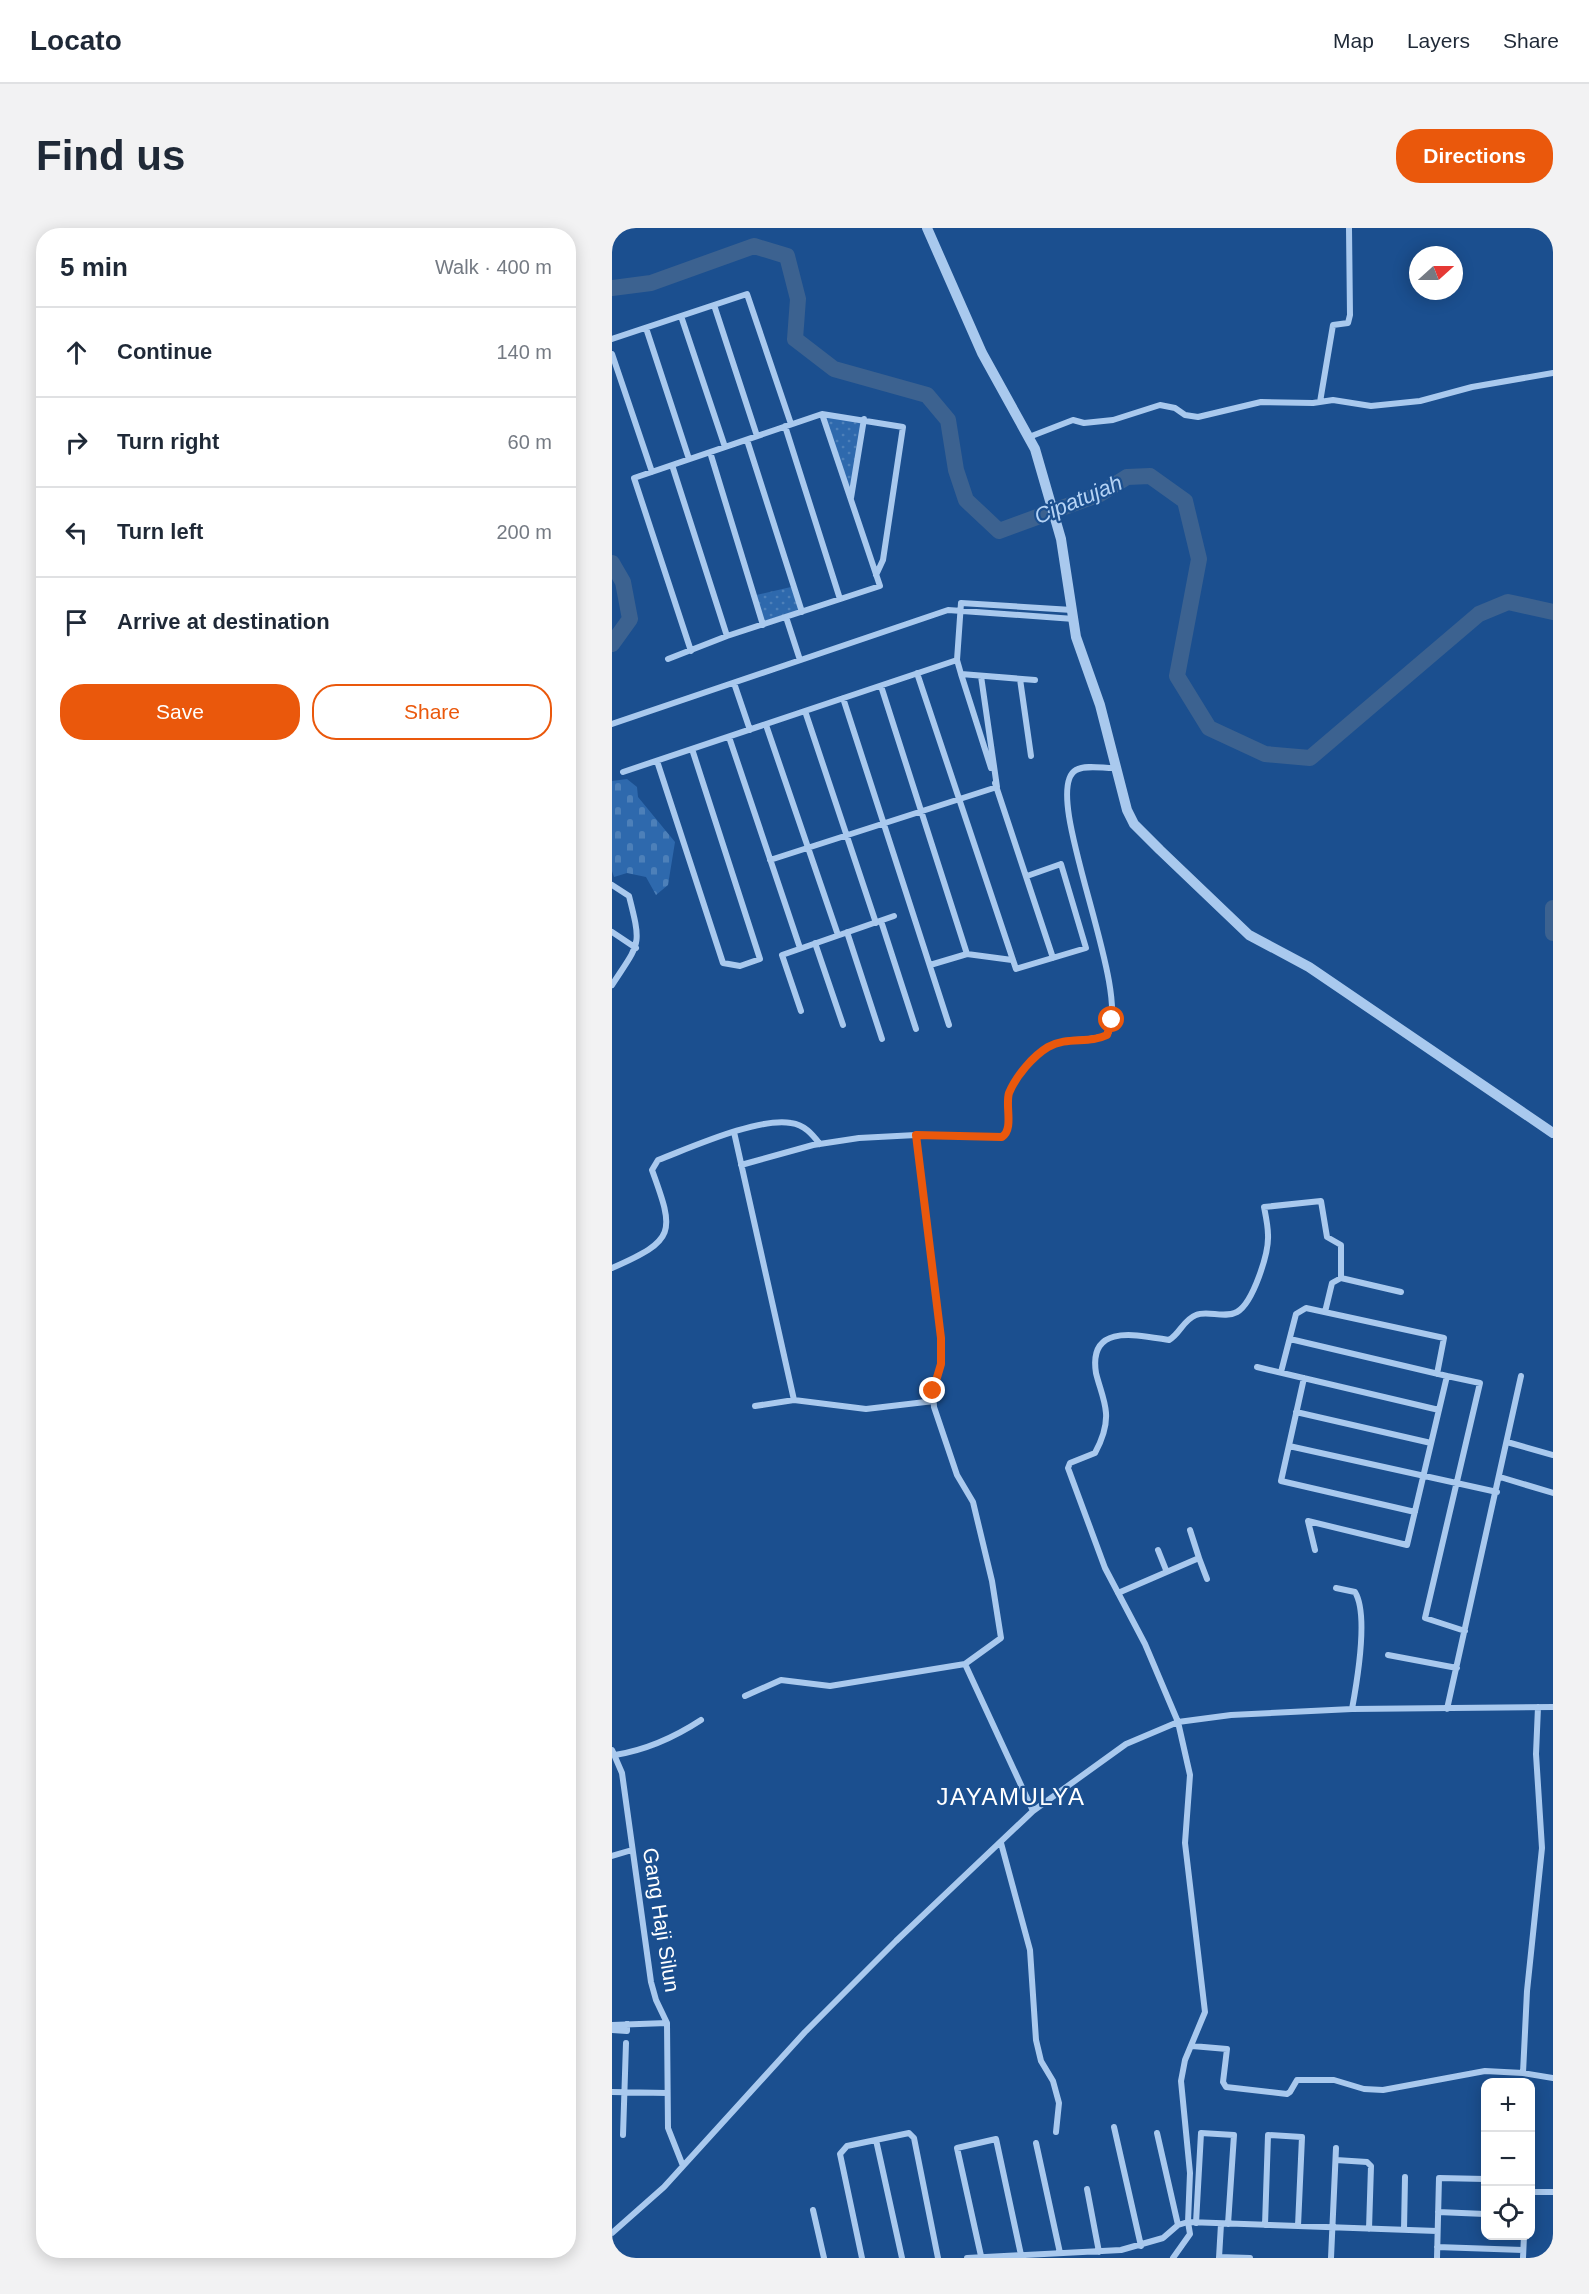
<!DOCTYPE html>
<meta charset="utf-8">
<style>
body{margin:0;font-family:Arial,sans-serif;background:#f2f2f3;color:#1f2937}
.controls{position:absolute;right:18px;bottom:18px;display:grid;overflow:hidden;border-radius:12px;box-shadow:0 3px 15px #0003}
.controls button{width:54px;height:54px;display:grid;place-items:center;padding:0;border:0;border-bottom:2px solid #e0e1e3;background:#fff;color:#1f2937;font:30px sans-serif}
.compass{position:absolute;left:797px;top:18px;width:54px;height:54px;border-radius:50%;background:#fff;box-shadow:0 3px 15px #0003;rotate:69deg}
.stop{position:absolute;width:18px;height:18px;margin:-14px;border:4px solid #ea580c;border-radius:50%;background:#fff}
.stop.end{background:#ea580c;border-color:#fff;box-shadow:0 2px 6px #0008}
.list{margin:0;padding:0;list-style:none}
h2{display:flex;justify-content:space-between;align-items:center;height:78px;margin:0;padding:0 24px;font-size:26px}
h2 small{font-size:20px;font-weight:400;color:#747a83}
.list li{display:grid;grid-template-columns:39px 1fr auto;gap:18px;align-items:center;box-sizing:border-box;height:90px;padding:0 24px;border-top:2px solid #e0e1e3}
.list b{display:block;font-size:22px;white-space:nowrap}
.list em{font-size:20px;font-style:normal;color:#747a83}
.actions{display:flex;gap:12px;padding:18px 24px}
.actions a{flex:1;padding:14px 0;border:2px solid #ea580c;border-radius:24px;text-align:center;font-size:21px;color:#ea580c}
.actions .main{background:#ea580c;color:#fff}
.icon{flex:none;width:33px;height:33px;fill:none;stroke:currentColor;stroke-width:2;stroke-linecap:round;stroke-linejoin:round}
.map{position:relative;flex:none;width:941px;height:2030px;overflow:hidden;border-radius:24px}
header{display:flex;align-items:center;gap:36px;box-sizing:border-box;height:84px;padding:0 30px;background:#fff;border-bottom:2px solid #e0e1e3}
header strong{font-size:28px}
nav{display:flex;gap:33px;margin-inline-start:auto;font-size:21px}
.intro{display:flex;align-items:center;justify-content:space-between;box-sizing:border-box;height:144px;padding:0 36px}
h1{margin:0;font-size:42px}
.button{padding:15px 27px;border-radius:24px;background:#ea580c;color:#fff;font-size:21px;font-weight:700}
main{display:flex;gap:36px;padding:0 36px}
aside{flex:1;background:#fff;border-radius:24px;box-shadow:0 3px 15px #0003}
.map>svg:first-child{display:block}
.cemetery{fill:url(#cemetery-stones)}
.park{fill:url(#park-dots)}
.lines{fill:none;stroke-linecap:round;stroke-linejoin:round}
.river{stroke:#3c6290;stroke-width:16}
.minor{stroke:#a9c9ee;stroke-width:6}
.tertiary{stroke:#a9c9ee;stroke-width:10}
.route{stroke:#ea580c;stroke-width:8}
.labels{text-anchor:middle;stroke-width:4.5;stroke-linejoin:round;paint-order:stroke}
.street-label{font-size:21px;fill:#fff;stroke:#1b4f8f}
.water-label{font-size:22px;font-style:italic;fill:#b5d3f5;stroke:#1b4f8f}
.quarter-label{font-size:24px;letter-spacing:1.5px;fill:#fff;stroke:#1b4f8f}
</style>
<header>
<strong>Locato</strong>
<nav><a>Map</a><a>Layers</a><a>Share</a></nav>
</header>
<div class="intro"><h1>Find us</h1><a class="button">Directions</a></div>
<main>
<aside>
<h2>5 min<small>Walk · 400 m</small></h2>
<ul class="list">
<li><svg class="icon" aria-label="ahead" viewBox="0 0 24 24"><path d="M12 20V5M6 11l6-6 6 6"/></svg><div><b>Continue</b></div><em>140 m</em></li>
<li><svg class="icon" aria-label="right" viewBox="0 0 24 24"><path d="M7 20v-9h11M14 6l5 5-5 5"/></svg><div><b>Turn right</b></div><em>60 m</em></li>
<li><svg class="icon" aria-label="left" viewBox="0 0 24 24"><path d="M17 20v-9H6M10 6l-5 5 5 5"/></svg><div><b>Turn left</b></div><em>200 m</em></li>
<li><svg class="icon" aria-label="arrive" viewBox="0 0 24 24"><path d="M6 21V4h12l-3 4 3 4H6"/></svg><div><b>Arrive at destination</b></div></li>
</ul>
<div class="actions"><a class="main">Save</a><a>Share</a></div>
</aside>
<div class="map">
<svg width="941" height="2030" viewBox="0 0 941 2030">
<defs>
<pattern id="cemetery-stones" width="16" height="16" patternUnits="userSpaceOnUse" patternTransform="scale(1.5)"><rect width="16" height="16" fill="#2e69ad"/><path d="M2 7V4a2 2 0 0 1 4 0v3zM10 15v-3a2 2 0 0 1 4 0v3z" fill="#4d80b9"/></pattern>
<pattern id="park-dots" width="8" height="8" patternUnits="userSpaceOnUse" patternTransform="scale(1.5)"><rect width="8" height="8" fill="#2e69ad"/><path d="M2 2h.1M6 6h.1" fill="none" stroke="#4d80b9" stroke-width="1.8" stroke-linecap="round"/></pattern>
</defs>
<rect width="100%" height="100%" fill="#1b4f8f"/>
<path class="cemetery" d="M15,551L25,559L26,569L63,614L56,657L44,667L34,649L15,645L2,649L0,643V553Z"/>
<path class="park" d="M212,188L250,193L238,264Z
M179,359L187,382L152,393L144,367Z"/>
<g class="lines">
<path class="river" d="M0,60L39,55L142,18L175,28L186,71L183,111L222,141L315,167L336,192L344,242L354,272L387,303L488,266L515,249L538,248L573,273L587,331L565,448L597,500L653,526L698,530L867,386L896,374L941,384
M0,335L11,354L18,391L0,416
M941,680V705"/>
<path class="minor" d="M102,77L145,208
M69,88L113,219
M34,100L77,231
M0,111L135,66L179,196
M0,126L40,244
M708,174L721,97L736,95L738,87L737,0
M173,198L228,371
M417,209L461,192L472,195L501,192L548,177L563,180L573,187L586,189L649,174L701,175L721,172L759,178L808,173L860,159L941,145
M135,212L190,384
M98,224L151,397
M60,237L115,408
M239,270L252,191
M174,389L188,432
M79,423L22,250L210,186L291,199L271,332L264,347
M56,431L115,408L268,358L210,186
M305,445L404,741L474,720L449,636L415,648
M349,446L379,540
M408,451L419,528
M423,452L349,446L345,432L349,375L460,382
M122,455L138,502
M269,458L355,726
M231,470L337,797
M193,483L264,695
M0,496L336,382L462,391
M154,497L226,707
M117,509L188,720
M45,533L111,735L128,738L148,731L80,521
M11,544L345,432
M383,555L441,730
M158,632L385,559L369,448
M0,657L17,668C30,719 28,714 0,757
M269,693L304,801
M0,704L24,720
M235,704L270,811
M203,715L231,797
M318,737L355,726L400,732
M189,783L170,727L282,688
M122,904L182,1172
M129,937L201,917L247,910L304,907L390,909C402,901 393,878 397,865C404,848 421,828 436,819C455,808 478,815 495,807C523,766 426,563 464,542C475,536 493,541 505,540
M0,1040C64,1012 63,1005 40,942L46,932C78,920 146,889 179,895C193,897 200,906 208,916
M713,1084L720,1055L729,1050L789,1064
M678,1111L835,1148L795,1317L696,1293L703,1322
M645,1139L827,1182
M669,1144L684,1086L694,1080L832,1110L825,1146
M835,1148L868,1155L813,1390L853,1403
M692,1150L669,1253L803,1284
M143,1178L182,1172L254,1181L322,1173
M684,1184L819,1215
M895,1214L941,1227
M677,1218L885,1264
M888,1249L941,1265
M546,1322L554,1342
M587,1330L595,1351
M724,1360L743,1364C757,1387 745,1454 740,1481
M506,1365L587,1330L578,1302
M776,1427L845,1440
M353,1436L421,1583
M133,1468L169,1452L218,1458L353,1436L389,1410L380,1353L361,1274L345,1247L322,1179L321,1163L329,1136V1110L304,907
M835,1481L909,1148
M0,1522L10,1545L39,1754L44,1772L55,1795L56,1900L71,1938
M3,1527C34,1522 63,1509 89,1492
M389,1615L418,1722L424,1812L429,1833L441,1853L447,1875L444,1904
M0,1628L20,1622
M0,1797L55,1795
M0,1802L15,1803V1796
M580,1818L615,1821L611,1854L614,1859L675,1866L678,1864L685,1852H722L752,1861L771,1862L873,1843L911,1845L915,1763L930,1620L924,1526L926,1479
M911,1845L941,1850
M0,1864L55,1865
M502,1899L529,2018
M545,1905L566,1997
M11,1907L14,1815
M264,1912L290,2030
M424,1915L448,2025
M724,1932L755,1934L759,1938L757,2001
M475,1961L487,2024
M918,1964H941
M201,1982L212,2030
M826,1984L873,1986
M584,1995L589,1905L622,1907L616,1996
M653,1997L656,1907L690,1909L686,1998
M792,2002L793,1949
M0,2005L52,1959L193,1804L284,1713L421,1583L514,1516L566,1494L619,1487L740,1481L941,1479
M825,2019L911,2022
M369,2028L345,1920L384,1911L409,2027
M607,2029L638,2030
M250,2030L228,1926L235,1918L297,1905L302,1910L326,2030
M355,2030L509,2022L551,2010L566,1997L576,1994L825,2003
M561,2030L578,2006L576,1994L578,1945L569,1853L573,1832L593,1784L573,1615L578,1547L566,1494L533,1416L493,1340L456,1240L458,1235L483,1225C490,1212 495,1199 494,1185C493,1171 487,1158 484,1145C476,1095 525,1107 557,1112C568,1106 571,1092 584,1087C596,1082 612,1091 625,1084C641,1075 657,1025 656,1007C656,998 654,989 652,979L709,973L715,1009L729,1017V1050
M607,2030L609,1996
M719,2030L724,1920
M825,2030L827,1950L873,1951
M911,2030L912,2008"/>
<path class="tertiary" d="M315,0L370,125L423,221L449,311L464,409L488,477L515,582L522,596L548,622L637,707L697,739L941,905"/>
</g>
<g class="lines">
<path class="route" d="M321,1163L329,1136V1110L304,907L390,909C402,901 393,878 397,865C404,848 421,828 436,819C455,808 477,816 495,807L500,792"/>
</g>
<g class="labels">
<g class="street-label">
<text transform="translate(49 1692) rotate(81)" y="7">Gang Haji Silun</text>
</g>
<g class="water-label">
<text transform="translate(466 271) rotate(-23)" y="8">Cipatujah</text>
</g>
<g class="quarter-label">
<text x="399" y="1577">JAYAMULYA</text>
</g>
</g>
</svg>
<div class="controls">
<button>+</button>
<button>−</button>
<button><svg class="icon" aria-label="locate" viewBox="0 0 24 24"><circle cx="12" cy="12" r="6"/><path d="M12 2v4M12 18v4M2 12h4M18 12h4"/></svg></button>
</div>
<svg class="compass" viewBox="-18 -18 36 36"><path d="M0-13l5 13h-10z" fill="#e53935"/><path d="M0 13l5-13h-10z" fill="#747a83"/></svg>
<div class="stop" style="left:500px;top:792px"></div>
<div class="stop end" style="left:321px;top:1163px"></div>
</div>
</main>
